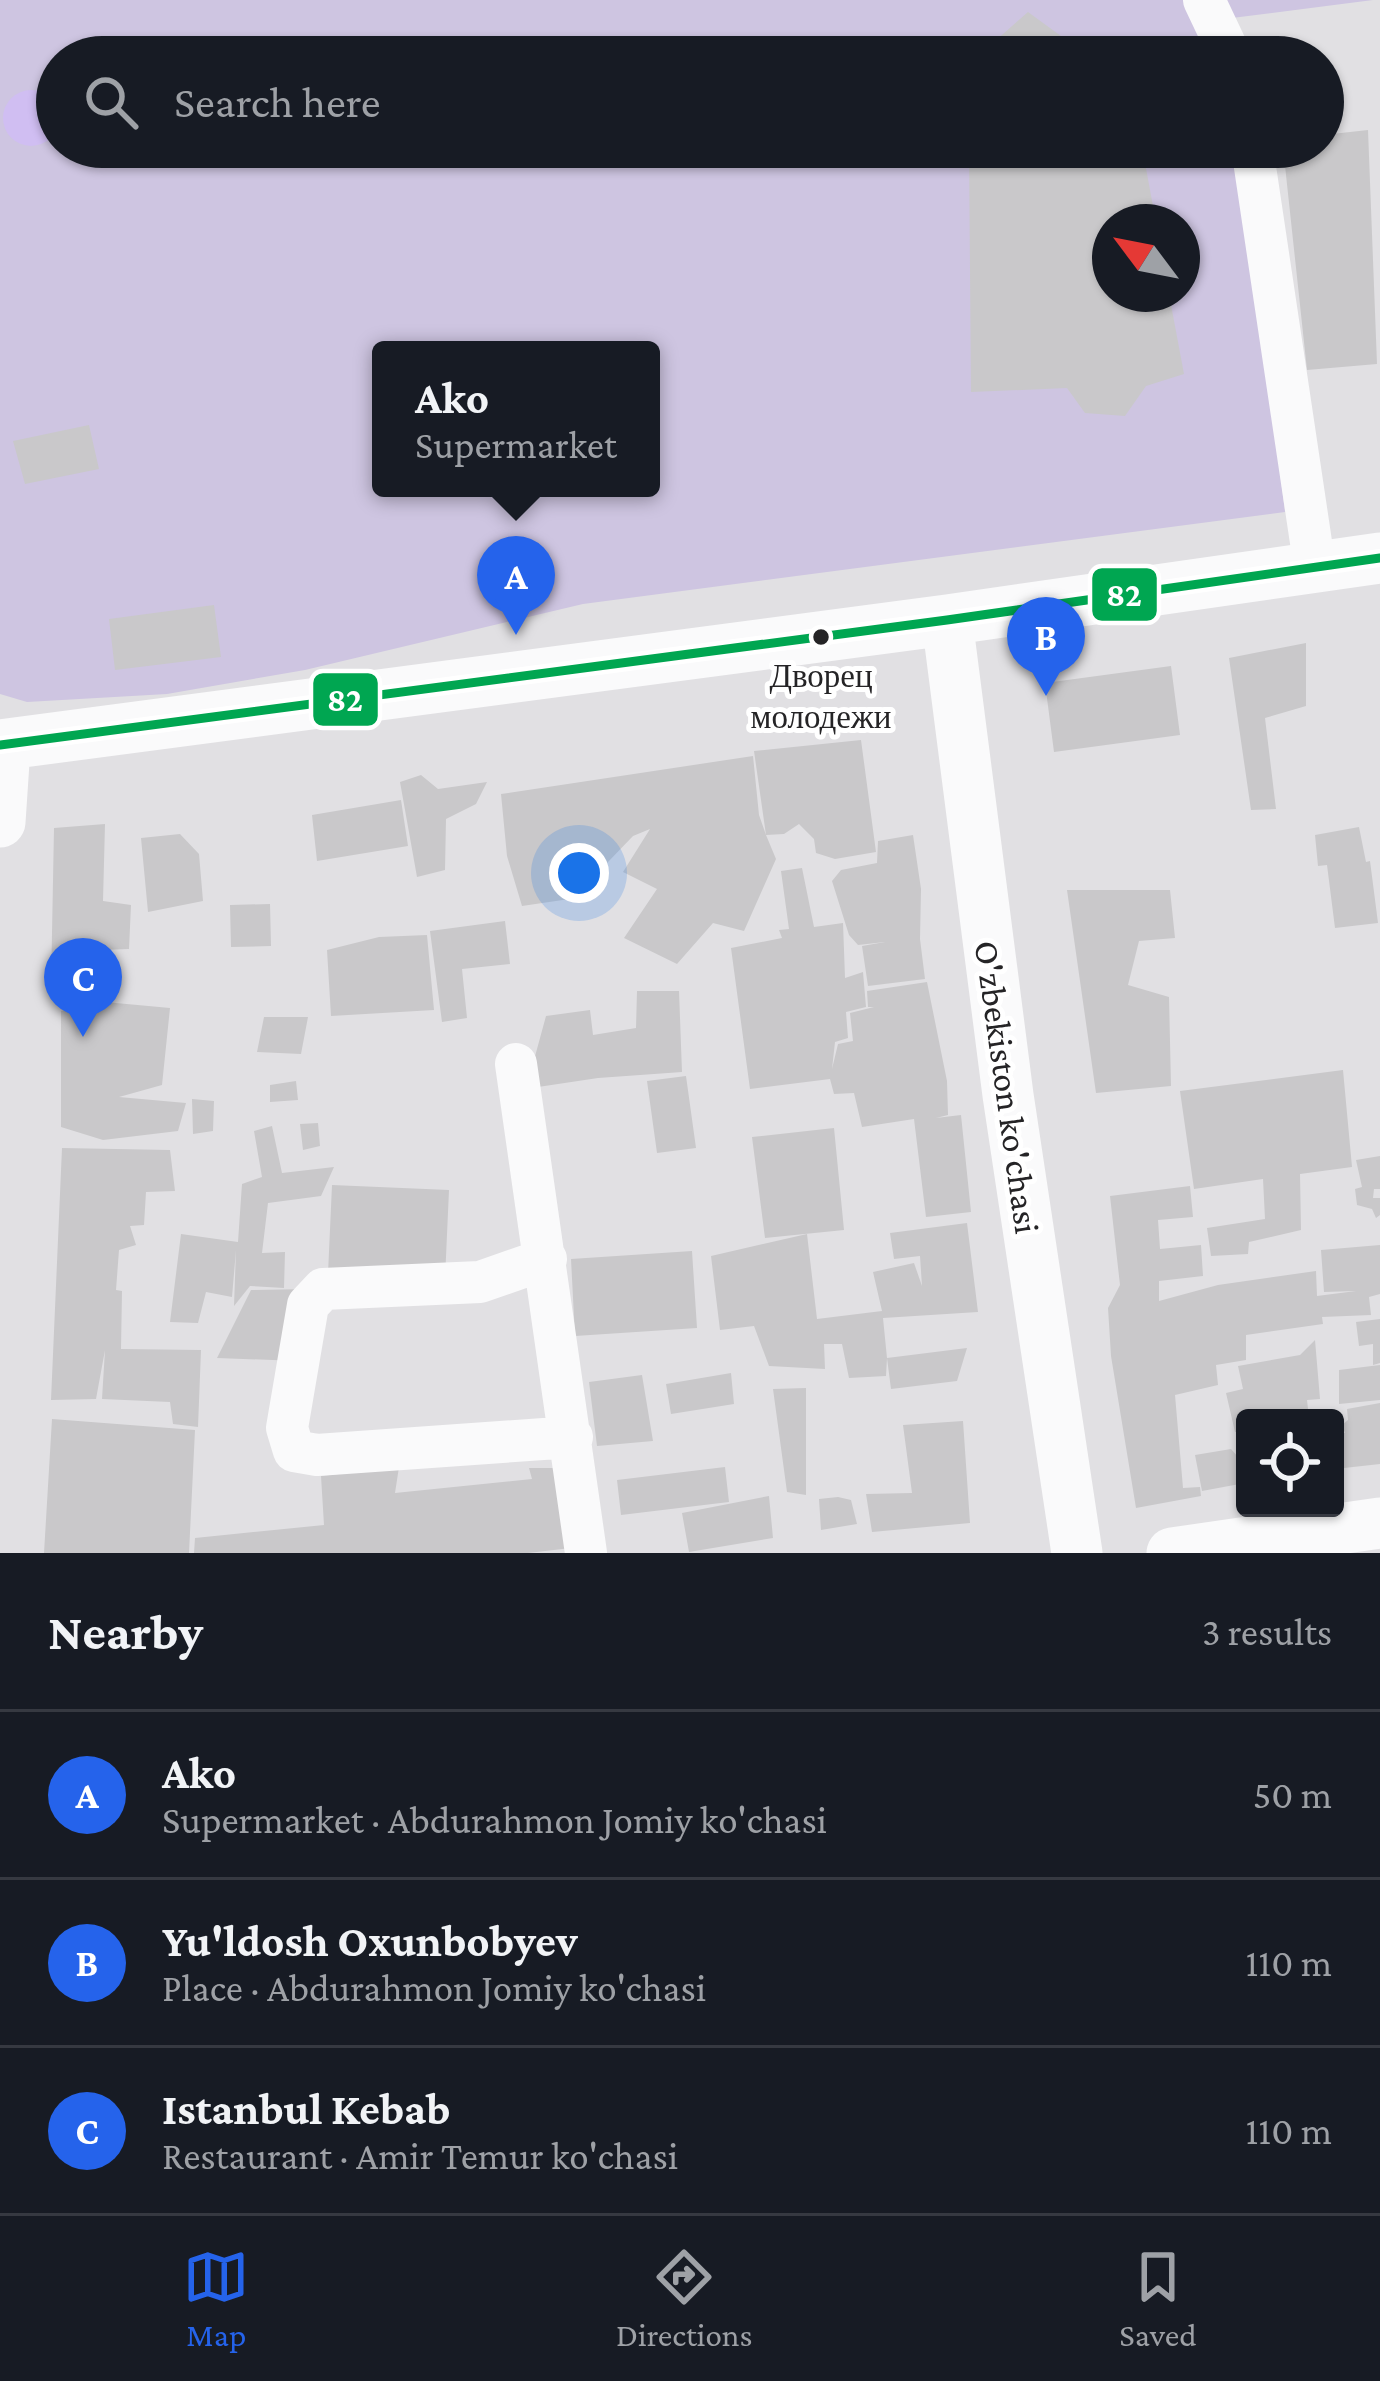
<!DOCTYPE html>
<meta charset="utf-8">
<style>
body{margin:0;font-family:"Crimson Pro",serif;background:#20242c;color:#f1f3f6}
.controls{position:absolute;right:36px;bottom:36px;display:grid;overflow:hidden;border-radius:12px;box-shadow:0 3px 9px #0004}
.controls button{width:108px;height:108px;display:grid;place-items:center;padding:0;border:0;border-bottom:3px solid #363941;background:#171b24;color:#f1f3f6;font:60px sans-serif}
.compass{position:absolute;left:1092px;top:204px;width:108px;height:108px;border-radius:50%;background:#171b24;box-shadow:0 3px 9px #0004;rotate:302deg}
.you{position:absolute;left:579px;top:873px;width:42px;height:42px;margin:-30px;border:9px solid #fff;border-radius:50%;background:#1a73e8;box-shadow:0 0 0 18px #1a73e833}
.badge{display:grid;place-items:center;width:78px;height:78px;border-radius:50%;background:#2563eb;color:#fff;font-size:39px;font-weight:700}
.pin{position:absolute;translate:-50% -99px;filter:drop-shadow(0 3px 6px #0008)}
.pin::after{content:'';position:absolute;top:63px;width:42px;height:36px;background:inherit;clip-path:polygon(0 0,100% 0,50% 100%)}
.popup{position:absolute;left:372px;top:341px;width:288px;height:156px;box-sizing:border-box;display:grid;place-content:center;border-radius:12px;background:#171b24;filter:drop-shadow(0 3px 9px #0005);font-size:39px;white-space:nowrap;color:#9ea1a6}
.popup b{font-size:45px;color:#f1f3f6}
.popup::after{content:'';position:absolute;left:50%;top:100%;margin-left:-24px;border:24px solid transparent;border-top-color:#171b24}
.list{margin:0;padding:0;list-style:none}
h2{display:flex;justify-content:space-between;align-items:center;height:156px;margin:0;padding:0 48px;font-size:51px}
h2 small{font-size:39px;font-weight:400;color:#9ea1a6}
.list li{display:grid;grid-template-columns:78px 1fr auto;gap:36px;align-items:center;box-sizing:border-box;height:168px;padding:0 48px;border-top:3px solid #363941}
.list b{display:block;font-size:45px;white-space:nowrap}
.list p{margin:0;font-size:39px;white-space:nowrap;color:#9ea1a6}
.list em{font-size:39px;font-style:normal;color:#9ea1a6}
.icon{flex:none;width:66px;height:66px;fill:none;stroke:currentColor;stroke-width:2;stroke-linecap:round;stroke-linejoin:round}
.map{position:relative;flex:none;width:1380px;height:1553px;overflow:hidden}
.search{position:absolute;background:#171b24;box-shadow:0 3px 9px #0004;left:36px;right:36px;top:36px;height:132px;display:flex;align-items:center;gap:30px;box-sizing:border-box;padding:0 42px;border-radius:66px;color:#9ea1a6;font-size:45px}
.sheet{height:660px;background:#171b24}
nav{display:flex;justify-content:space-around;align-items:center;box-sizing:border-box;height:168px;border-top:3px solid #363941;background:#171b24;font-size:33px;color:#9ea1a6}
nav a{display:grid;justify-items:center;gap:6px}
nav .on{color:#2563eb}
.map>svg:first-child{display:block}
.green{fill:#cec5e1;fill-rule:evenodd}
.water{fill:#d0bef2}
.building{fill:#c9c8ca}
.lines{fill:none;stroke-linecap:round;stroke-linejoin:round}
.minor{stroke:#fafafb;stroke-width:42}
.major{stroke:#fafafb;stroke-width:51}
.bus-1-casing{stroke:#fff;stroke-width:18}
.bus-1{stroke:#00a651;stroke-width:9}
.bus-dot{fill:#252426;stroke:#fff;stroke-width:4.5}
.labels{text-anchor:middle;stroke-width:10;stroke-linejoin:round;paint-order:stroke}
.bus-label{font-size:33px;fill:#252426;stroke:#fff}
.street-label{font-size:36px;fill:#252426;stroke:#fff}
.line-badge{stroke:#fff;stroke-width:4.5}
.badge-label{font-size:33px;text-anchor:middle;font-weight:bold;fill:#fff}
</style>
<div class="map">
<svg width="1380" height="1553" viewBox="0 0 1380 1553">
<rect width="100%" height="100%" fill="#e1e0e3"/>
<path class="green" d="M0,0H1373L1224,19L1228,57H57V147H1239L1285,512L583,604L305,670L167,694L27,702L0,694ZM1110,222H1182V294H1110ZM381,350H651V488H381Z"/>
<path class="water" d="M3 118a28 28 0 1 1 56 0a28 28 0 1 1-56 0Z"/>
<path class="building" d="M1028,12L1072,44L1089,42L1090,57H977Z
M1368,130L1377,364L1307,370L1283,147H1323V135Z
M969,147H1142L1156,222H1110V294H1169L1184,374L1146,386L1125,416L1085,413L1067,388L971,392Z
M89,425L99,469L25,484L13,441Z
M214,605L221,657L115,670L109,619Z
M1306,643V706L1265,718L1276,809L1251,810L1229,658Z
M1171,666L1180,735L1054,752L1045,683Z
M861,740L876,852L835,859L816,853L814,839L799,824L784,834L766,835L776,859L744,931L713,923L677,964L624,938L657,889L623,872L650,829L633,836L582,889L583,897L522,906L507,856L501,794L753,756L759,815L766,835L754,751Z
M421,775L438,789L487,782L476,804L446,819L445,870L417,877L400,782Z
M401,800L408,846L317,861L312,815Z
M105,824L103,901L131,905L129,949L99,950L97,982L51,986L54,828Z
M1359,827L1366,862L1370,861L1378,923L1335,928L1327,865L1318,866L1315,835Z
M180,834L199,854L203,901L148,912L141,838Z
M913,835L921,889L920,939L925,979L868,986L862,946L885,942L858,945L849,935L832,881L841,870L877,863L878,841Z
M802,868L814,927L843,923L845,978L863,972L866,1007L846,1012L848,1038L835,1042L832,1069L838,1044L853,1041L850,1013L874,1007H868L867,991L927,982L947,1081L948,1115L936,1118L961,1115L971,1212L926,1217L914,1119L862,1127L854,1093L834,1094L830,1079L750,1089L731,948L782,938L779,930L789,929L781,871Z
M1067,890H1170L1175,938L1139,941L1128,985L1169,997L1171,1086L1096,1093Z
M270,904L271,946L231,947L230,905Z
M505,921L510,964L462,969L467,1018L442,1022L430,931Z
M427,935L434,1010L331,1016L327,950L379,937Z
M637,991H679L682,1072L598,1078L538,1087L534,1060L546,1016L590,1010L593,1035L636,1028Z
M105,1002L170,1008L162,1085L119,1097L186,1103L178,1131L103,1140L61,1127V1011Z
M264,1017H308L301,1054L257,1052Z
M1343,1070L1352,1167L1300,1174L1301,1230L1249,1242L1248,1254L1211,1256L1207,1228L1265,1219L1263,1179L1194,1189L1180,1091Z
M686,1076L696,1148L657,1153L647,1081Z
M296,1081L298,1100L270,1102V1085Z
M192,1099L214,1101L213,1131L193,1134Z
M318,1123L320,1146L303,1150L300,1124Z
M272,1126L282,1173L334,1167L321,1196L268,1203L262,1253L285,1252L284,1288L250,1286L234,1306L236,1250L232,1297L206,1292L198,1323L170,1322L181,1234L238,1242L242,1184L262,1177L254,1131Z
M834,1128L844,1230L765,1238L752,1137Z
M62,1148L170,1150L175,1191L146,1192L144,1225L130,1226L136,1245L119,1250L116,1290L122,1291L121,1349L201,1350L198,1427L173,1424L170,1402L102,1399L105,1350L96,1399L51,1400Z
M1380,1156V1189H1374L1373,1198H1380V1215L1376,1218L1372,1209L1357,1205L1355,1189L1362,1187L1356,1160Z
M332,1185L449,1190L445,1279L328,1274Z
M1190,1186L1193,1217L1158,1220L1160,1249L1201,1245L1203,1276L1159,1281V1301L1218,1285L1316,1271L1317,1296L1356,1291L1324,1292L1321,1250L1380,1245V1294L1369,1297L1371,1315L1322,1317L1323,1324L1246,1335V1360L1216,1365L1218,1385L1175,1395L1183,1488L1200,1487L1201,1496L1136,1508L1111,1356L1108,1308L1120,1285L1110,1196Z
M967,1223L978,1312L883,1318L887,1358L967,1348L957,1381L891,1389L887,1358L886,1376L849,1378L842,1344H824L825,1369L769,1366L754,1326L720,1330L711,1256L807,1234L817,1319L882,1311L873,1272L914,1263L922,1286L920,1256L894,1259L890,1233Z
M692,1251L697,1328L575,1336L571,1259Z
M310,1289L298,1361L217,1358L251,1290Z
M1380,1319V1363L1373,1365V1344L1359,1346L1356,1322Z
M1315,1340L1320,1399L1307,1400L1309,1418H1245V1431L1235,1432L1226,1393L1243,1389L1238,1366L1300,1355Z
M1380,1365V1400L1339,1404V1370Z
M731,1373L734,1404L671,1414L666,1384Z
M642,1375L653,1441L597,1446L589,1382Z
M806,1388V1495L787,1492L773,1389Z
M1380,1403V1464L1335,1469V1433H1345L1342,1425L1348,1420L1347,1409Z
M52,1419L195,1430L189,1553H44Z
M963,1421L970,1523L872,1532L866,1494L912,1493L903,1425Z
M1231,1449L1245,1465V1483L1202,1491L1195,1455Z
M399,1467L395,1493L532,1479L529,1468H564L571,1548L528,1553H194L195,1538L324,1525L321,1476Z
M725,1467L729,1502L621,1515L617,1480Z
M769,1496L773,1538L689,1552L682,1513Z
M838,1497L851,1500L857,1524L821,1530L819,1499Z"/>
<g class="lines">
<path class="minor" d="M1204,0L1231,57
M1252,147L1315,569
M516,1064L586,1553
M546,1259L480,1282L323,1289L308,1305L287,1428L294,1451L317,1455L572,1437"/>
<path class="major" d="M947,620L1008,1095L1077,1553
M0,745L947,620L1380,558
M0,822L5,747
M1172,1553L1380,1523"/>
<defs>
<path id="bus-1" d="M0,745L947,620L1380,558"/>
</defs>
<use href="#bus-1" class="bus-1-casing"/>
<use href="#bus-1" class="bus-1"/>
</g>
<circle class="bus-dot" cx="821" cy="637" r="10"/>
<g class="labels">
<g class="bus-label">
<text x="821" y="687">Дворец<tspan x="821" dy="41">молодежи</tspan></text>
</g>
<g class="street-label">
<text transform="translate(1008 1087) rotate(82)" y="13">O'zbekiston ko'chasi</text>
</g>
</g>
<g class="line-badge">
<rect x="1090" y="566" width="69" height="57" rx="12" fill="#00a651"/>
<rect x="311" y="671" width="69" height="57" rx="12" fill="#00a651"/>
</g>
<g class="badge-label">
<text x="1124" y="606">82</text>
<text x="345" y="711">82</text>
</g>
</svg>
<div class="controls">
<button><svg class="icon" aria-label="locate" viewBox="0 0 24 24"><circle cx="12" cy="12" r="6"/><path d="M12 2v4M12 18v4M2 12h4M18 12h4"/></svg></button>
</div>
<svg class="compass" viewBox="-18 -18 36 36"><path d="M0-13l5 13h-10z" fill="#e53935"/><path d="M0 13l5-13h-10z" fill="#9ea1a6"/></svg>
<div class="you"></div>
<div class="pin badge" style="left:516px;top:635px">A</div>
<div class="popup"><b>Ako</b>Supermarket</div>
<div class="pin badge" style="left:1046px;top:696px">B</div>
<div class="pin badge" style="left:83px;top:1037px">C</div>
<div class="search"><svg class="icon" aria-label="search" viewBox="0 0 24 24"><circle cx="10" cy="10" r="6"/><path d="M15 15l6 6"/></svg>Search here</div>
</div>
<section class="sheet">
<h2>Nearby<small>3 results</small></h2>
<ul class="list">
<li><span class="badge">A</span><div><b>Ako</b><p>Supermarket · Abdurahmon Jomiy ko'chasi</p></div><em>50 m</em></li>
<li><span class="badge">B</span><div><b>Yu'ldosh Oxunbobyev</b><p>Place · Abdurahmon Jomiy ko'chasi</p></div><em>110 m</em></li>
<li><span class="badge">C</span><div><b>Istanbul Kebab</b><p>Restaurant · Amir Temur ko'chasi</p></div><em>110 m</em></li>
</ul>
</section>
<nav>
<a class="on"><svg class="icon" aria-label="map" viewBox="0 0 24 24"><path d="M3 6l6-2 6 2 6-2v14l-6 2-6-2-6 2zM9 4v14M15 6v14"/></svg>Map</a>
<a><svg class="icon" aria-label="directions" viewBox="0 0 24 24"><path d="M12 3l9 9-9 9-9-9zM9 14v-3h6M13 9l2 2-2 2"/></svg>Directions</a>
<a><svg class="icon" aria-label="saved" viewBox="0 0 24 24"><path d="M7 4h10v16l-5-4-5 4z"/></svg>Saved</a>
</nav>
